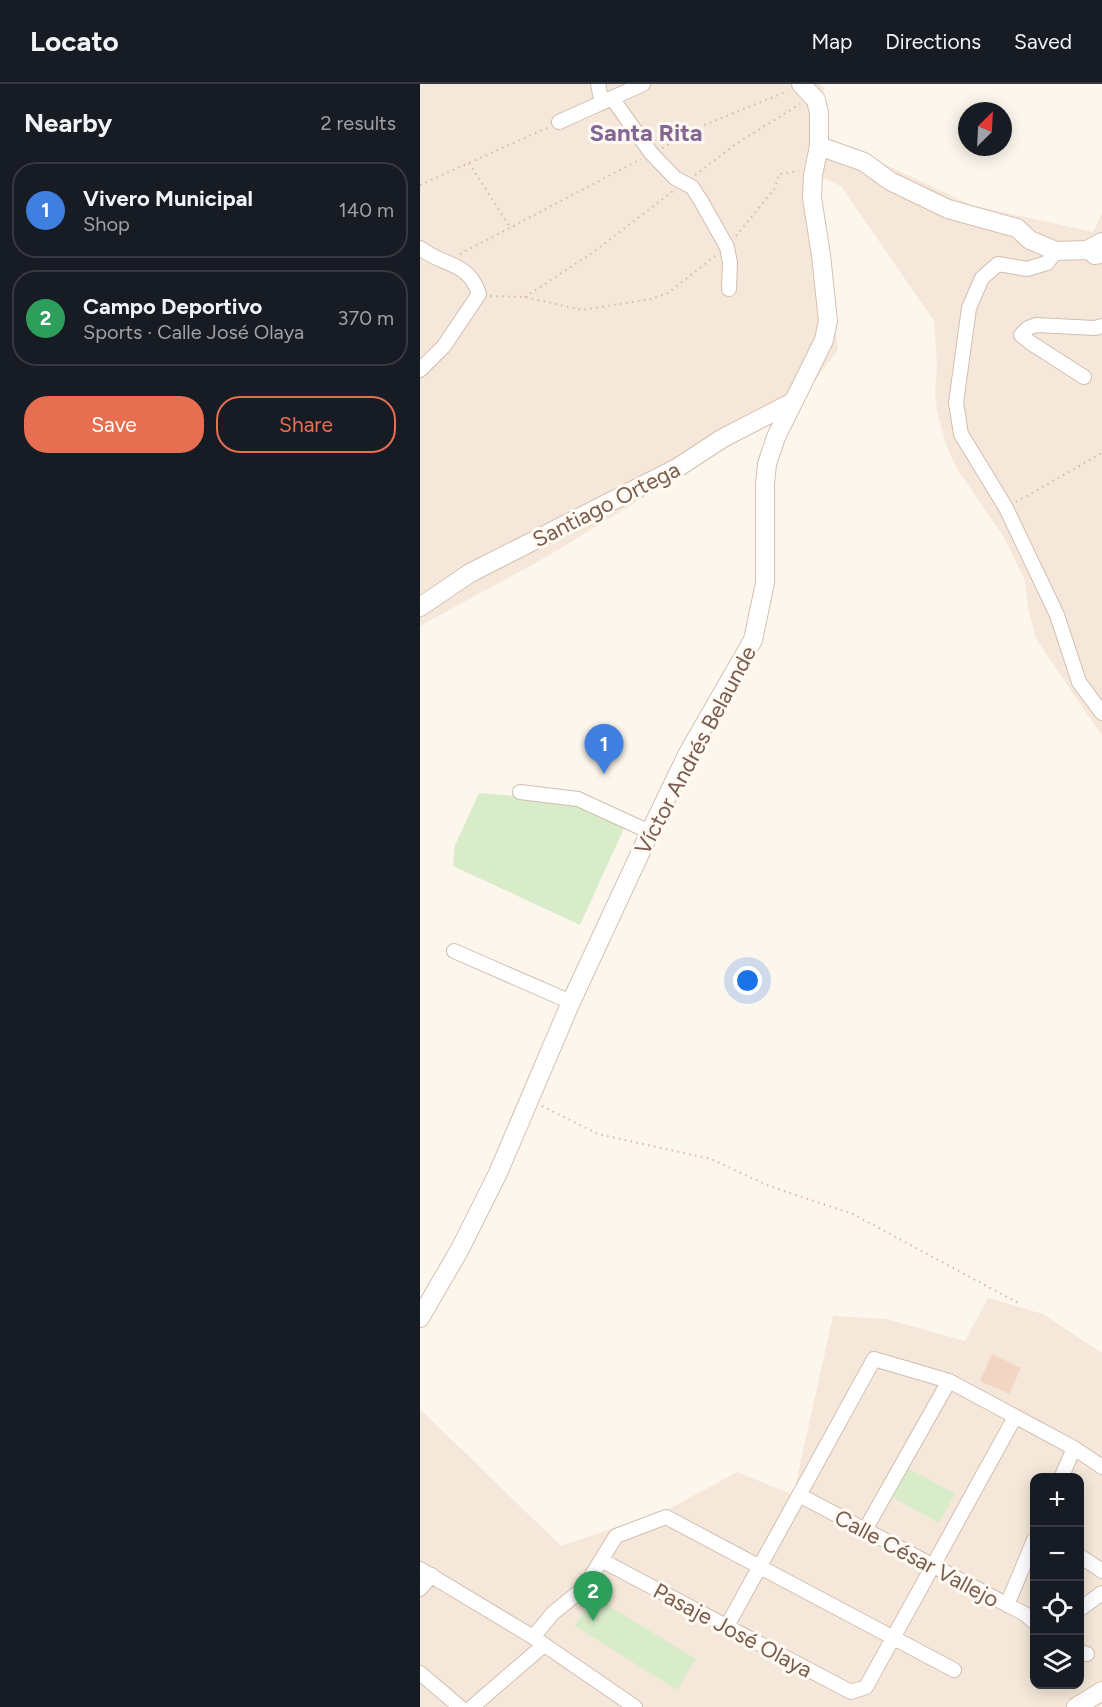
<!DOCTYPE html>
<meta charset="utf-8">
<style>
body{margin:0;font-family:Figtree,sans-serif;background:#20242c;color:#f1f3f6}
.controls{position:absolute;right:18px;bottom:18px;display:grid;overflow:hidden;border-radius:12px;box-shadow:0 3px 15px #0003}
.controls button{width:54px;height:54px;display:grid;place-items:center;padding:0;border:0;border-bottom:2px solid #363941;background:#171b24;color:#f1f3f6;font:30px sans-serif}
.compass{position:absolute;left:538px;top:18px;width:54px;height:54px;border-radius:50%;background:#171b24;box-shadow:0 3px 15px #0003;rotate:24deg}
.you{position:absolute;left:328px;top:897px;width:21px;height:21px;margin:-15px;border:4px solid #fff;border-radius:50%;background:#1a73e8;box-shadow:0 0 0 9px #1a73e833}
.badge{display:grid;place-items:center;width:39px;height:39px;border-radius:50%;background:#e76f51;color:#fff;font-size:20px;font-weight:700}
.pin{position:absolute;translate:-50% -50px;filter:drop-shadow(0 2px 3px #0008)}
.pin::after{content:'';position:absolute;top:32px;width:21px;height:18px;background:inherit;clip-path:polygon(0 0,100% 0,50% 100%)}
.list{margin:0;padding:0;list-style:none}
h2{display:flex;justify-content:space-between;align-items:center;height:78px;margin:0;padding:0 24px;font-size:26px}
h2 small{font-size:20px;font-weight:400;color:#9ea1a6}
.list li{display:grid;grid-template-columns:39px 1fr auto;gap:18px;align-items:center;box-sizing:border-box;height:96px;margin:0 12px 12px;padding:0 12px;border:2px solid #363941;border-radius:24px}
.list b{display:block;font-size:22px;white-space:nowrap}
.list p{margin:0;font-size:20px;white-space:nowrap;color:#9ea1a6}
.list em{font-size:20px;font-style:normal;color:#9ea1a6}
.actions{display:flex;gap:12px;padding:18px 24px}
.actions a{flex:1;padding:14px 0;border:2px solid #e76f51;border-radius:24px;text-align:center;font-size:21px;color:#e76f51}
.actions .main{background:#e76f51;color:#fff}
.icon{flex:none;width:33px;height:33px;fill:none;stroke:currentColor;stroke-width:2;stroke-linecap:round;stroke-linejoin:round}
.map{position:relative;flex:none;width:682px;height:1623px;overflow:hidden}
header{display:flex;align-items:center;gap:36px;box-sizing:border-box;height:84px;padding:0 30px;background:#171b24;border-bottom:2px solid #363941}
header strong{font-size:28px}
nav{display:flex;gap:33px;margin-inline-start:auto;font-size:21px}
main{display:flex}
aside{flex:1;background:#171b24}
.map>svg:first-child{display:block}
.residential{fill:#f5e8da;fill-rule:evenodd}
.green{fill:#d8ecc9}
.building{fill:#f3d5c3}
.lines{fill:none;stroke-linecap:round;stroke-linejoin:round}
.street-casing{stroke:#d1beb0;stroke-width:16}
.secondary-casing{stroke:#d6c0b0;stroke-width:20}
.path{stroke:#d9b8a5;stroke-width:2;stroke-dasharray:1.5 4.5;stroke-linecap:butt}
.street{stroke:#fff;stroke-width:14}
.secondary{stroke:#fff;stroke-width:18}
.labels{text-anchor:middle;stroke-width:6;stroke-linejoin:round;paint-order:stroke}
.street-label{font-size:22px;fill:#7a5c4d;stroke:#fffaf3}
.neighbourhood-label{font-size:24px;font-weight:bold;fill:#846695;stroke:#fffaf3}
</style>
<header>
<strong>Locato</strong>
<nav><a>Map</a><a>Directions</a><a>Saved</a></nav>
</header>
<main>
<aside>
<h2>Nearby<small>2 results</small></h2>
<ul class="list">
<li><span class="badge" style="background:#3f7fe0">1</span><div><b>Vivero Municipal</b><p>Shop</p></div><em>140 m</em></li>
<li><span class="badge" style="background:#2e9e5b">2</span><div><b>Campo Deportivo</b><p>Sports · Calle José Olaya</p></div><em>370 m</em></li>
</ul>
<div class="actions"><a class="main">Save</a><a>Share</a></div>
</aside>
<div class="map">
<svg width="682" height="1623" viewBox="0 0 682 1623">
<rect width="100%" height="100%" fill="#fdf6ec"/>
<path class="residential" d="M0,0H400L404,4L407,53L551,121L673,148L682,129V652L616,555L608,524L605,497L585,455L537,385L527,363L517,328L515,307L517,282L514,237L421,102L400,93L396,115L408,183L418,266L371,327L268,386L128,472L0,542Z
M568,1214L623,1230L682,1269V1620L678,1623H0V1325L141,1462L249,1425L317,1388L371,1410L375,1403L413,1232L466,1235L545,1257ZM614,1394H660V1600H614Z"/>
<path class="green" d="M59,709L156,717L206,740L160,841L33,782L35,761Z
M488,1384L535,1410L519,1439L472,1413Z
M173,1512L276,1575L257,1606L155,1542Z"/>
<path class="building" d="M572,1270L601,1284L589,1310L560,1297Z"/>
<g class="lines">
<defs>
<path id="street" d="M178,0L182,19
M192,14L231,69L255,94L272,103L281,117L307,163L310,179L309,205
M139,38L223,0
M0,164C22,182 49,177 59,210L24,262L0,286
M667,166L674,173L682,172
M636,167L627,179L607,185L578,180L562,194L549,224L536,319L541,350L586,424L637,531L659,598L682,629
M664,293L611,259L601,251L608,244L616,241L675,244L682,242
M100,708L158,715L230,748
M34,867L151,918
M641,1394L654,1364
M379,1411L605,1530L614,1538
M445,1446L529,1297
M660,1472L682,1487
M181,1476L431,1608L446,1603L595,1333
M0,1485L113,1553L215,1623
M0,1505L12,1491
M587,1521L614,1456
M660,1525L682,1509
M307,1542L454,1275L529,1297L654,1364L682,1383
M113,1553L133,1529L164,1504L196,1452L246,1433L534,1586
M660,1568L667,1570
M0,1589L40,1623
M52,1623L124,1561"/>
<path id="secondary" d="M399,62L444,78L470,97L528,125L597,144L610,156L636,167L667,166L682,158
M0,523L50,489L257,384L303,354L373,318
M0,1234L40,1165L78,1089L151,918L230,748L268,669L333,556L345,499V400L347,380L356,353L404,256L408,237L401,171L392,114L393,91L399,62V29L396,16L381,0
M656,1623L682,1607"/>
</defs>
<use href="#street" class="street-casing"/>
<use href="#secondary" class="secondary-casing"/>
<path class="path" d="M242,64L282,42L368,7
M49,79L91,145
M275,91L316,60L380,20
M0,101L129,43
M316,152L355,104L359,90L379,87
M40,170L221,75
M70,212L105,213L162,226L231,215L248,209L295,172
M105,213L172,169L253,107
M596,418L682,369
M122,1022L178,1050L291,1075L349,1102L433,1130L600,1220"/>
<use href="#street" class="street"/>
<use href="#secondary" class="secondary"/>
</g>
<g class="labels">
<g class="street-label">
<text transform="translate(186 420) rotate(-27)" y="8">Santiago Ortega</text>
<text transform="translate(275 666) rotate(-62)" y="8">Víctor Andrés Belaunde</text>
<text transform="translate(497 1474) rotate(28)" y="8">Calle César Vallejo</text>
<text transform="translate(313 1546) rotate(28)" y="8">Pasaje José Olaya</text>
</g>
<g class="neighbourhood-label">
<text x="226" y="57">Santa Rita</text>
</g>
</g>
</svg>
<div class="controls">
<button>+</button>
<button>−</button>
<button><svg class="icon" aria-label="locate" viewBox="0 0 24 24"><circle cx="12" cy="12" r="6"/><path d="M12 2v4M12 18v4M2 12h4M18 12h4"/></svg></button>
<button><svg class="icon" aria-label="layers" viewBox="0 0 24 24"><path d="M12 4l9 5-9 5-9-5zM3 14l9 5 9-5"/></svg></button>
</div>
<svg class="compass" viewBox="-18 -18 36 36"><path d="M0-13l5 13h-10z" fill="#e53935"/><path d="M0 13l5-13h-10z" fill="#9ea1a6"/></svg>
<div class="you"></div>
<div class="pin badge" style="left:184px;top:690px;background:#3f7fe0">1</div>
<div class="pin badge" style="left:173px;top:1537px;background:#2e9e5b">2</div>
</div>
</main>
